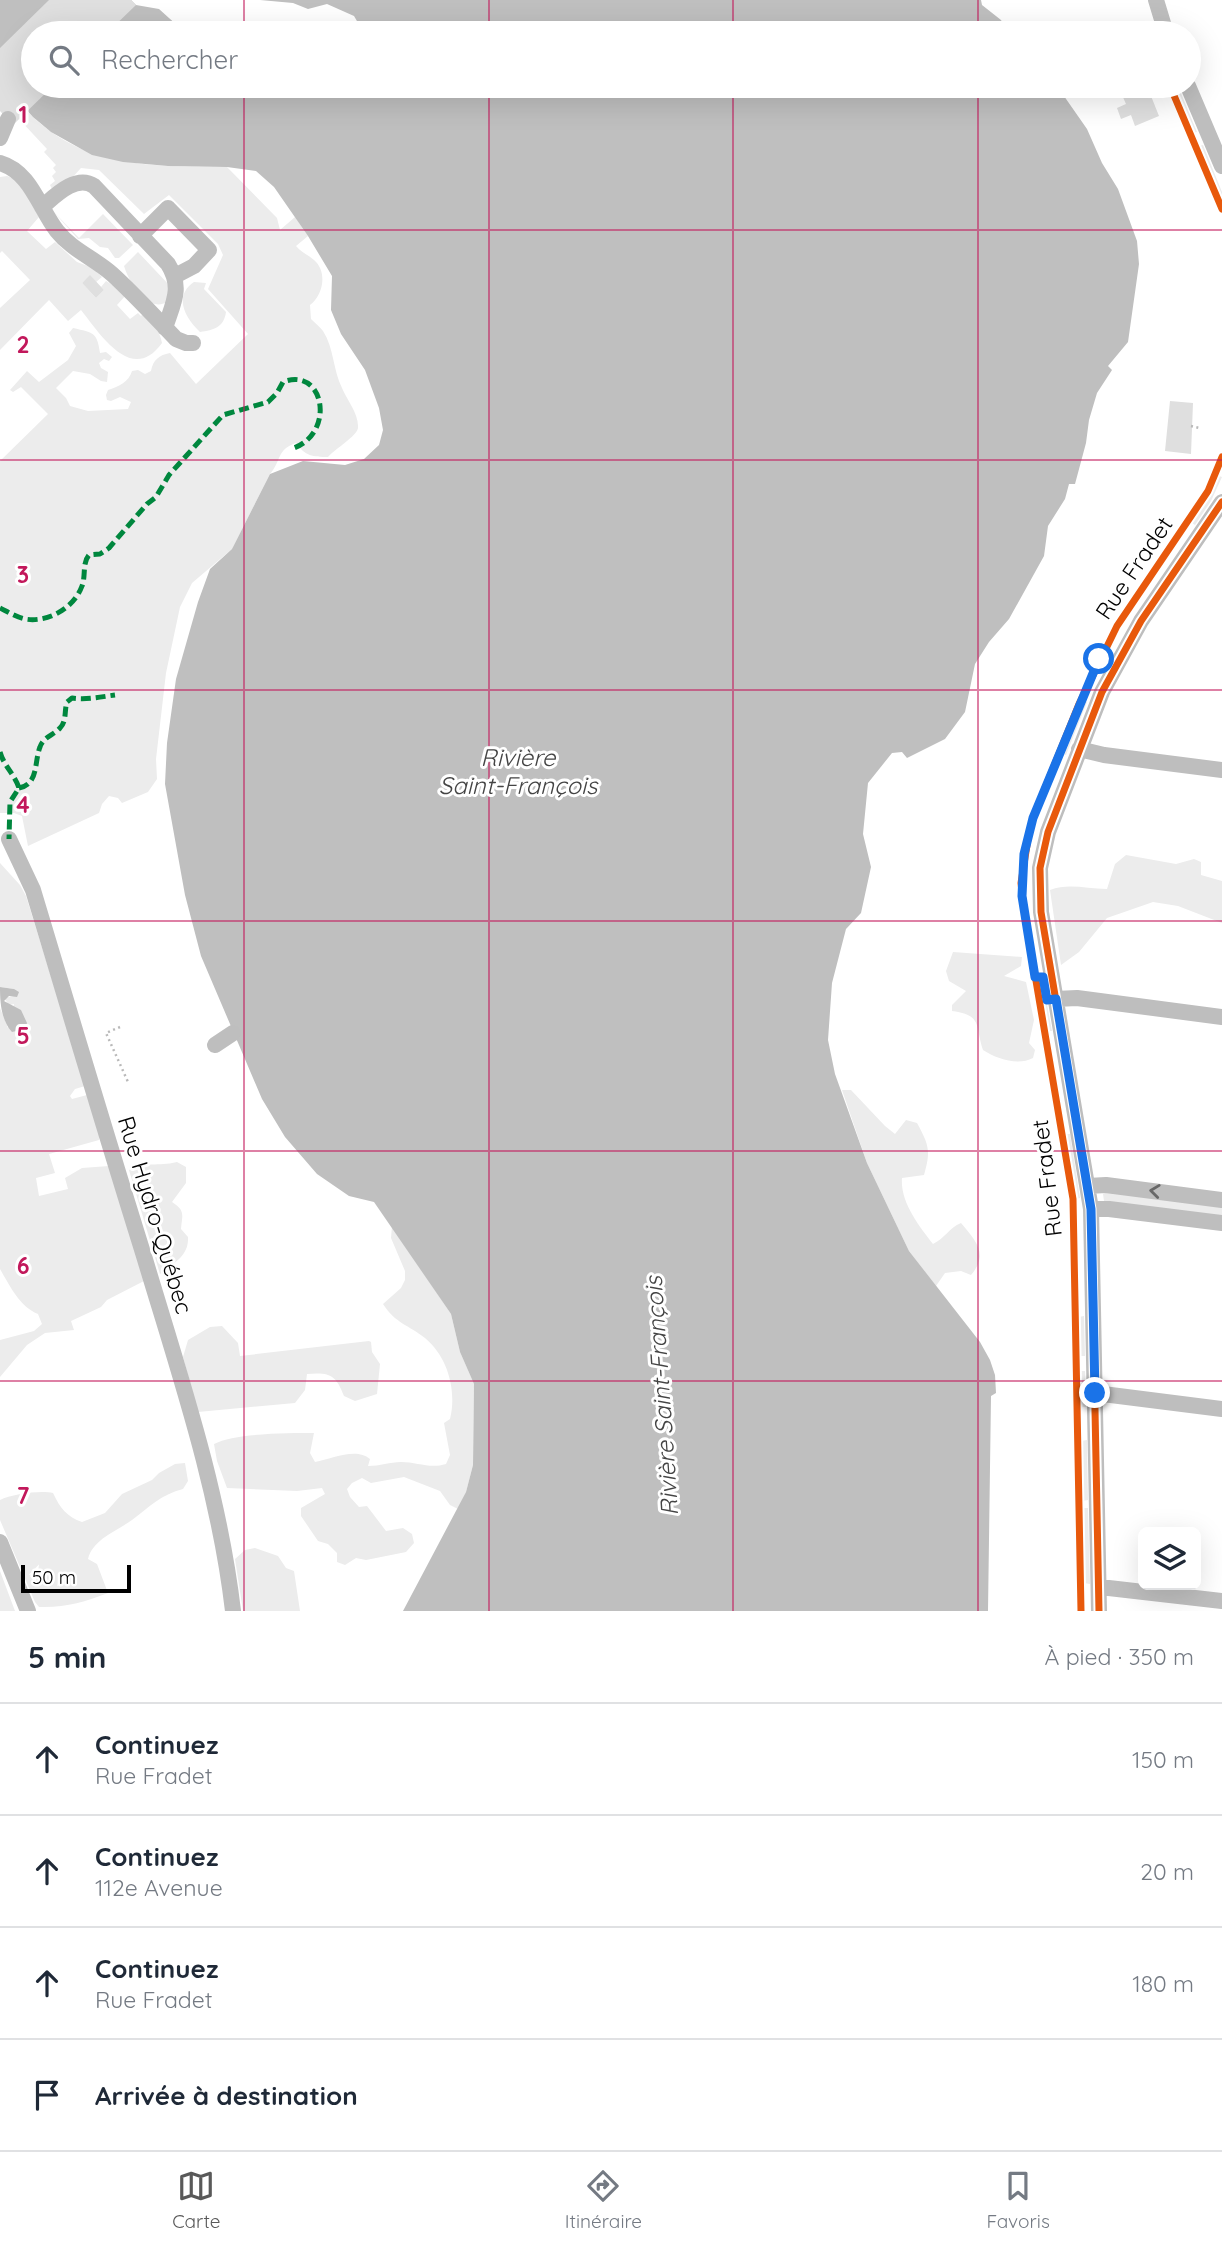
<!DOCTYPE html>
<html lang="fr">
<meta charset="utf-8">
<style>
body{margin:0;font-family:Quicksand,sans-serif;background:#f6f6f7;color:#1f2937}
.controls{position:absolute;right:21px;bottom:21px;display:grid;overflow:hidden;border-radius:10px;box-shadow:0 7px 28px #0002}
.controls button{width:63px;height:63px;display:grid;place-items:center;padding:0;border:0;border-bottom:2px solid #e0e1e3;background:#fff;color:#1f2937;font:35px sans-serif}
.scale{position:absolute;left:21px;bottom:18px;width:110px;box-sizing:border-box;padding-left:7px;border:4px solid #000;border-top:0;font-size:19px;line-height:24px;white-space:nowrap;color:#000;-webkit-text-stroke:5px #fff;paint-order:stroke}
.stop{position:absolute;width:21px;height:21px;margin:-16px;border:5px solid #1a73e8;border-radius:50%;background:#fff}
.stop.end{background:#1a73e8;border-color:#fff;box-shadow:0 2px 7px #0008}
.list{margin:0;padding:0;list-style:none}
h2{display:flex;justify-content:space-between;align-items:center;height:91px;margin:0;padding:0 28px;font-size:30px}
h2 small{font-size:23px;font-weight:400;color:#747a83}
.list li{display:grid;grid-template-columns:46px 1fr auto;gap:21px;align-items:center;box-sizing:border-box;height:112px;padding:0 28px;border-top:2px solid #e0e1e3}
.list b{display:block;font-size:26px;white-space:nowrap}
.list p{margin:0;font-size:23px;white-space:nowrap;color:#747a83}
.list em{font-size:23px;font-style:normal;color:#747a83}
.icon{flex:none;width:38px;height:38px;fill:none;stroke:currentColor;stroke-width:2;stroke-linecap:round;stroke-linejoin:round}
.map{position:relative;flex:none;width:1222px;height:1611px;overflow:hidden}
.search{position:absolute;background:#fff;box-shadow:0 7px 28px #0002;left:21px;right:21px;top:21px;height:77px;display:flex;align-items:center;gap:18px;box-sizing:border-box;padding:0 24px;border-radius:38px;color:#747a83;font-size:26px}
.sheet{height:539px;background:#fff}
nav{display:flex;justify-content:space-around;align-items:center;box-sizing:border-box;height:98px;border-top:2px solid #e0e1e3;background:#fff;font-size:19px;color:#747a83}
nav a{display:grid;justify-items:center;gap:4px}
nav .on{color:#595959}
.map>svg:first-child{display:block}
.green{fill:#ececec}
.water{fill:#bfbfbf}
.building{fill:#dfdfdf}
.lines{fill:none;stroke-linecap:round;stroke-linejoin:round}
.path{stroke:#b9b9b9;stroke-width:2.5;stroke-dasharray:2 3.5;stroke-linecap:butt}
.minor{stroke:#bebebe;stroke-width:16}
.quiet{stroke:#00873e;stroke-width:5;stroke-dasharray:10 5;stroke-linecap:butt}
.cycleway-casing{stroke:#fff;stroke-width:11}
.cycleway{stroke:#e8590c;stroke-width:7}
.oneway{stroke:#686868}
.route{stroke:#1a73e8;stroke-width:9}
.grid{fill:none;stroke:#c2185b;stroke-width:2;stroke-opacity:0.55}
.labels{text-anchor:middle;stroke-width:6;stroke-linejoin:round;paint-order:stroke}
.street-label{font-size:23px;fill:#000;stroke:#fff}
.water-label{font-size:24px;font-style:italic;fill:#444;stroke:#fff}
.grid-label{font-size:23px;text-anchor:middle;font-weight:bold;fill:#c2185b;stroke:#fff;stroke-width:6;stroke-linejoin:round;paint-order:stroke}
</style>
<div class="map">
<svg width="1222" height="1611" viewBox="0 0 1222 1611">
<rect width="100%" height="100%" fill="#fff"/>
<path class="green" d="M1173,86H1178L1197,132L1193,133Z
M27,111C83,169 152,166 227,167L277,218L280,230L295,217L308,236L296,246C301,252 308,255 314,260C328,272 323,295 310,305L311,319C315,323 320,327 323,331C334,348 333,370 342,388C347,400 359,414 358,428C357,436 335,449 328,457C313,457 305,456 296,443C276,450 282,460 270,474L232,549L192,583L180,607L166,673L156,759L157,779L148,792L122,803L118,798L109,796L102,804L99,813L28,846L22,816L14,813H0V461L48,414L21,387L13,392L10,390L27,371L39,382L68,360L76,346L69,333L73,328C94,333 97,332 100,353L106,352L112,357L109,361L104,359L99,363L101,368L108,372L107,382L101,381L90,374L73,371L56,388L66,398L70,406L88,411L128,409L131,402L120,397L111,401L107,400L106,395L108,390C118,387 129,382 132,371L138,370L145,374L151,371C153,360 159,355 170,353L196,384L248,334L208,289L223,255L218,244L169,195L144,214L99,170L81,168L71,179L52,189L50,185L55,181L52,176L56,172L53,168L56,165L44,152L47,149L19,119Z
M1203,145L1222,192V201L1199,146Z
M7,176C22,180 33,204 39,217L27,231L46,249L55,242L77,262L93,268L102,277L96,282L90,276L82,283L96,298L104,290L101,287L106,281L127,294L117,305L130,319L138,313L141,316L144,313C153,320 160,332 162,343C132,385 100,334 81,310L68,321L49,300L0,350V308L30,280L2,251L0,253V177Z
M52,210L79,238L103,214L133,245L119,258H115L108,248L100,247L89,238L78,239Z
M138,252L171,287L169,301C147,315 129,282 124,266Z
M194,282L206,283L204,289L226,312C224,327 214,330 200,332C185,318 173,296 194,282Z
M1219,476L1222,477L1211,501L1195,525L1192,523Z
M1084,701L1087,702L1066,755L1063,754Z
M1126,855L1176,864L1194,859L1201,862V875L1222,881V923L1178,906L1153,902L1107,918L1079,952L1061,965L1050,890C1069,883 1086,889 1107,889L1115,864Z
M0,863L20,885L26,896L85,1086L75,1089L70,1096L72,1099L87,1095L100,1136L99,1140L49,1154L55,1173L36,1178L39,1196L68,1189L65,1178L82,1168L109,1166L144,1281L107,1300L101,1307L71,1321L74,1330L45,1333L27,1345L0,1377V1340L34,1331L42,1324L38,1314C19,1306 10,1286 0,1269V1008L8,1028L14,1004L9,1005L4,998L14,996V989L0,987Z
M953,952L1022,957L1021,966L1004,976L1026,982L1034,1020L1029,1043L1035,1050L1033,1058C1018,1066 997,1059 983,1050C975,1026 983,1015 952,1011V1005L966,991L949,981L946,971Z
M1039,977H1042L1052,1031H1048Z
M842,1090H851L885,1126L895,1134L906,1120L917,1123C929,1145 931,1151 924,1175L902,1178C900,1202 919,1226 933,1244C945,1238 949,1228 961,1223C976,1241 989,1254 971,1275L961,1271L945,1273L936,1286L909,1251L867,1163Z
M1066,1134H1070L1080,1198L1076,1199Z
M177,1162L186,1167V1183L172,1202C186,1211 182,1215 181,1229L188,1237C189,1256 174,1263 160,1274L129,1170C146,1161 157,1167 177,1162Z
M1110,1192L1222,1207V1217L1104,1201L1103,1194Z
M392,1226L451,1314L460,1352L474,1384L473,1465L466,1492L458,1509L450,1505L440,1491L404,1477L371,1483L362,1478L352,1483L347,1489L350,1497L359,1507L367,1506L386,1531L403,1528L412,1534L414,1543L406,1552L366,1560L356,1558L345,1565L337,1562V1553L328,1544L318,1541L301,1516V1508L325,1494L322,1488L297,1491L227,1488L217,1461L214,1444C234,1433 290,1433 314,1433L310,1453L315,1462C332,1459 356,1447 370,1459L368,1466C380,1466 390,1462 401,1462C417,1462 430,1469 446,1464L450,1455L444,1423L450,1419C457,1391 448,1357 425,1338C409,1325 396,1324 383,1304L401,1288L405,1280V1271L391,1238Z
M1084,1316L1085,1356H1079V1317Z
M222,1326L238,1343L240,1356L369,1341L371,1342L372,1352L380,1364L377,1394L355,1401L344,1396C336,1375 330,1372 307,1374L305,1390L295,1403L198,1412L183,1357L188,1340L210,1327Z
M1079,1371H1085L1086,1407H1080Z
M1087,1440L1088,1500L1082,1501L1081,1441Z
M185,1463L188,1481L183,1489C162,1494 149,1507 132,1520C117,1531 93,1539 88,1559L97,1564L108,1593C84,1602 65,1608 39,1607L35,1602L0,1520V1500C12,1494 41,1490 53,1493C60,1508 67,1517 82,1522L105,1513L122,1494L152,1480L159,1473L175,1464Z
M1082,1508H1088L1090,1584L1084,1583Z
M255,1548L278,1556L286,1568L294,1571L300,1611H243L235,1559L245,1550Z
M0,1571L15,1611H0Z"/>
<path class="water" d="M0,0H131L136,5L159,9L179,27L197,30L223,27L256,33H33V86H1057L1087,129L1102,163L1118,189L1137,241L1139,264L1128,342L1108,366L1112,370L1097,393L1089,420L1086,443L1075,484H1069L1065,499L1048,526L1044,556L1009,619L989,642L975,664L965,712L945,739L907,758L902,752L892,753L868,783L863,834L871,867L861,913L846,929L832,983L828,1040L835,1074L867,1163L909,1251L980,1342L990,1360L995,1375L996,1393L991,1396L988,1611H403L466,1492L473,1465L474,1384L460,1352L451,1314L374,1202L349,1196L317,1174L285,1137L262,1099L201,956L185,895L165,784L167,743L176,679L198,602L210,569L232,549L270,474L303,461L345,465L364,459L379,445L383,430L379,408L365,370L341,334L331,310L332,276L308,236L274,187L256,171L227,167L168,166L123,162L92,155L51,132L33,117L0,81Z
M260,0H981L982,5L1001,20L1008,33H364L354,16L327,4L308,9L293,3Z
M0,987L14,989L19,992L17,997L9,996L4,1001L21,1010L27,1023L25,1029L12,1032C1,1020 0,1002 0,987Z"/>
<path class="building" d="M49,0H131L136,5L107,33H33V86H53L13,125L0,111V48Z
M1118,86H1147L1159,116L1135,126L1131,115L1121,119L1117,108L1126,104Z
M90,275L104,290L96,298L82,283Z
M1170,401L1193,403L1191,454L1165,451Z"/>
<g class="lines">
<path class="path" d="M1149,92L1154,86
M1191,426L1199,428
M120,1027L106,1033L128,1082"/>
<path class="minor" d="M1156,0L1166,33
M1188,86L1222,166
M0,138L8,119
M0,163C31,172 39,208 57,231C72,250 94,258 112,274C134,294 155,317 176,339L186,343H193
M42,207C55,196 76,174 94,186L168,264C183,288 173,303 165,328
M140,236L168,208L209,250L194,266L175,276
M1079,749L1104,755L1222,770
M9,839L33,890C70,1013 106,1135 144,1256C179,1373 219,1490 233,1611
M1056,999L1077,998L1222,1017
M215,1045L233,1033
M1088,1186L1106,1185L1222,1200
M1091,1209H1109L1222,1223
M1095,1393L1222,1409
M0,1542L28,1611
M1100,1587L1222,1601
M1099,1611L1091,1209L1041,912L1040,868L1048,832L1102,692L1141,621L1222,502"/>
<path class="quiet" d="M0,608C8,612 16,617 25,619C48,623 74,608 82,586C86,576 82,563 89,555L100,554L109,548L147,504L156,497L169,475L223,415L268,402L277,393L283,382C324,366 336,432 294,448
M0,752C4,766 15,775 19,788L10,802L9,839
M19,788C39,784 34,762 40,747C43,737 54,735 60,728C67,721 64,711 67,702L72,698C87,700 100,697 115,695"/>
<defs>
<path id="cycleway" d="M1170,86L1222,209
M1081,1611L1073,1199L1024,910L1021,883L1028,839L1033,818L1079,704L1117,626L1208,491L1222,457
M1099,1611L1091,1209L1041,912L1040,868L1048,832L1102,692L1141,621L1222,502"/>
</defs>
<use href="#cycleway" class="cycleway-casing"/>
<use href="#cycleway" class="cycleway"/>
</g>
<defs><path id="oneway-chevron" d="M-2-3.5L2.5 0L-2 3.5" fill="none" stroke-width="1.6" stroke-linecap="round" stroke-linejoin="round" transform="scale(1.75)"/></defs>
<use class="oneway" href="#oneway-chevron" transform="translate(1155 1191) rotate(-173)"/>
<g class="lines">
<path class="route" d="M1095,1393L1091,1209L1056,999L1047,1000L1043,977H1035L1022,896L1024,854L1033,818L1099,659"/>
</g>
<path class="grid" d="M244,0V33M489,0V33M733,0V33M978,0V33M244,86V1611M489,86V1611M733,86V1611M978,86V1611M0,230H1222M0,460H1222M0,690H1222M0,921H1222M0,1151H1222M0,1381H1222"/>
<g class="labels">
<g class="street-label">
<text transform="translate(1134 568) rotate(-56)" y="8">Rue Fradet</text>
<text transform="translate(1047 1178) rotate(-97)" y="8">Rue Fradet</text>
<text transform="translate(155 1215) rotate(73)" y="8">Rue Hydro-Québec</text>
</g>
<g class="water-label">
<text x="518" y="766">Rivière<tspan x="518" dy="28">Saint-François</tspan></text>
<text transform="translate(662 1396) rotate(-94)" y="8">Rivière Saint-François</text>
</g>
</g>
<g class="grid-label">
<text x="23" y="123">1</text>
<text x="23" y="353">2</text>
<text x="23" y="583">3</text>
<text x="23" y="813">4</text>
<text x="23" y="1044">5</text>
<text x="23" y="1274">6</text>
<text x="23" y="1504">7</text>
</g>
</svg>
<div class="controls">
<button><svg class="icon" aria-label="layers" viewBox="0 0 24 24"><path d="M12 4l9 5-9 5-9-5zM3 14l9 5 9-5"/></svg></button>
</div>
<div class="scale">50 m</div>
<div class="stop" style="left:1099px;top:659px"></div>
<div class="stop end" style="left:1095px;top:1393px"></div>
<div class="search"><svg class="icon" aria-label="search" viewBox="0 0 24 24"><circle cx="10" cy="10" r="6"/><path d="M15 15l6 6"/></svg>Rechercher</div>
</div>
<section class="sheet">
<h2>5 min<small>À pied · 350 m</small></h2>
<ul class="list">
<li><svg class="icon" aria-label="ahead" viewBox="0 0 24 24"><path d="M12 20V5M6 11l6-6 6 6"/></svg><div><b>Continuez</b><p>Rue Fradet</p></div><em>150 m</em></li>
<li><svg class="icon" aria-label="ahead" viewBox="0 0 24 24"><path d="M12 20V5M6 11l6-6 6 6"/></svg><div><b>Continuez</b><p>112e Avenue</p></div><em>20 m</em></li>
<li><svg class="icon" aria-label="ahead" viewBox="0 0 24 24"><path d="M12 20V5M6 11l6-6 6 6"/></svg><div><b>Continuez</b><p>Rue Fradet</p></div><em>180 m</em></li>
<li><svg class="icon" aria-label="arrive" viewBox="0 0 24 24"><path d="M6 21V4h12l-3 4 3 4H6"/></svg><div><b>Arrivée à destination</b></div></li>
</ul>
</section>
<nav>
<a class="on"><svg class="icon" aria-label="map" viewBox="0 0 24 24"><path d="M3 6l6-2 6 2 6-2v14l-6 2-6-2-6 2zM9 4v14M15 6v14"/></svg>Carte</a>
<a><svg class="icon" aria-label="directions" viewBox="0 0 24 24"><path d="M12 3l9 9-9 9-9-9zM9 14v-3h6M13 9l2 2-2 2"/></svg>Itinéraire</a>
<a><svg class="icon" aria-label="saved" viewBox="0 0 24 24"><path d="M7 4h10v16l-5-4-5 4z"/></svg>Favoris</a>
</nav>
